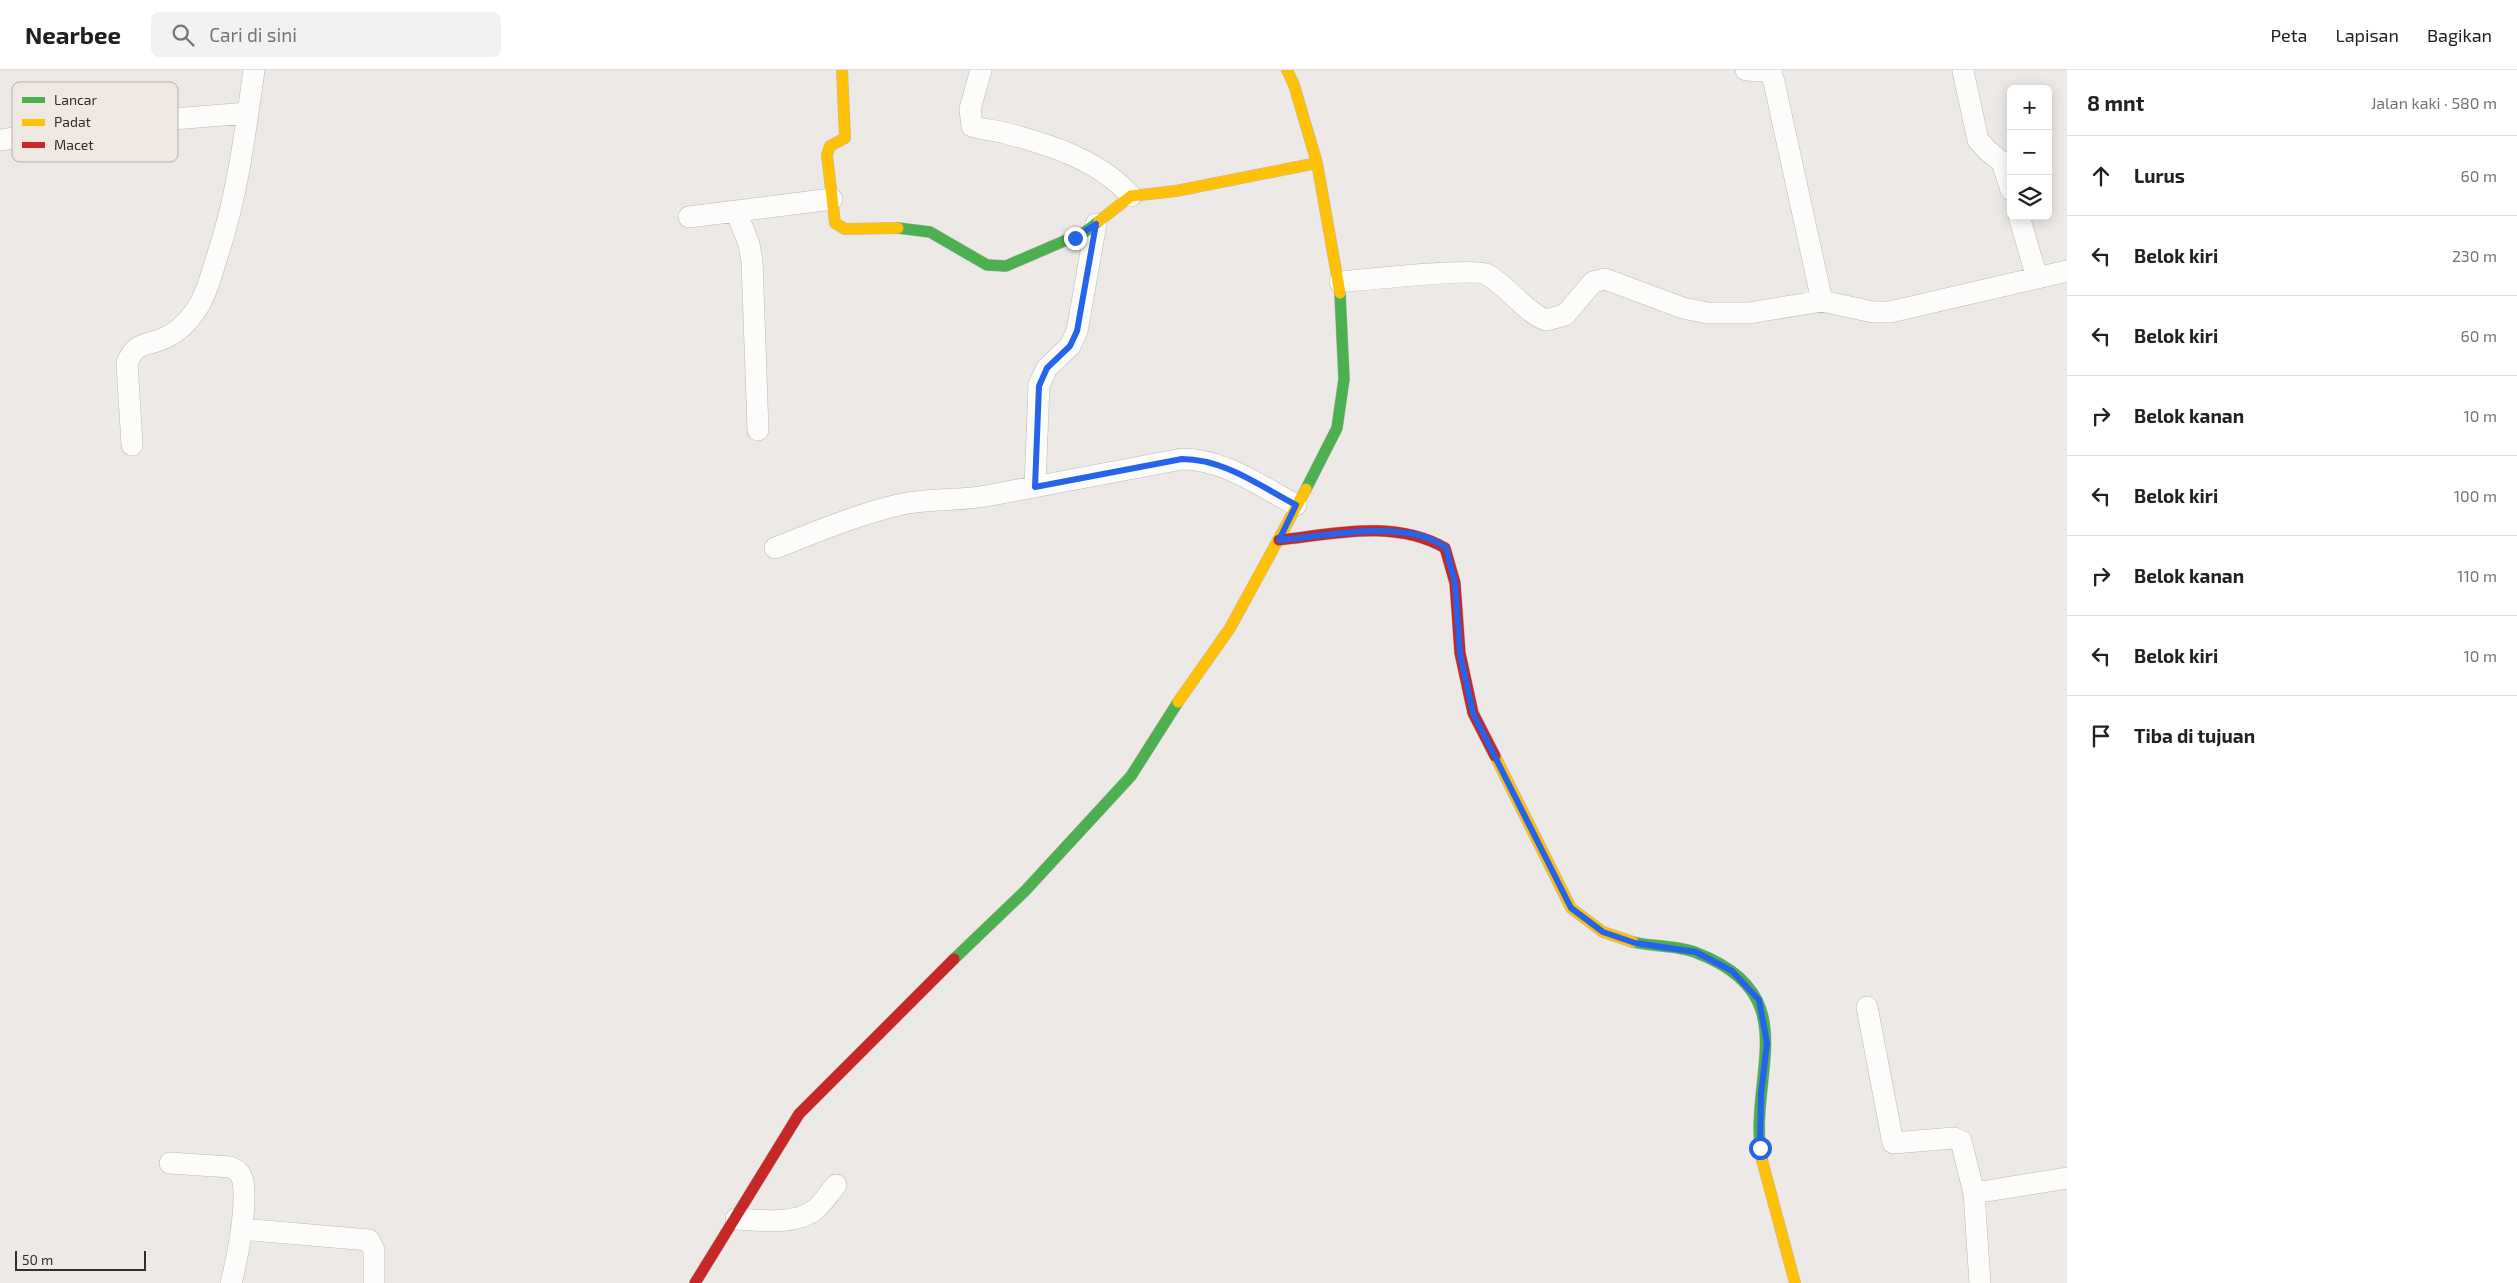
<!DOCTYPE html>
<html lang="id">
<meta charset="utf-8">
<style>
body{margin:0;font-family:"Exo 2",sans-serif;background:#f2f2f2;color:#202124}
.controls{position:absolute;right:15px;top:15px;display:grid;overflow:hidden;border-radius:8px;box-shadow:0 2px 12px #0003}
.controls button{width:45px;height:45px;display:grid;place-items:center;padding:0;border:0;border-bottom:1px solid #e0e0e0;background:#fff;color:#202124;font:25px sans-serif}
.scale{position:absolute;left:15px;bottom:12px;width:131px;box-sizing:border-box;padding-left:5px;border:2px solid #312e2c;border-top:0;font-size:14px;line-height:18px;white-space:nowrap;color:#312e2c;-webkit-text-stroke:4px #f0e9e3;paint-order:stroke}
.stop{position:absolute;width:15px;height:15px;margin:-11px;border:4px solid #2563eb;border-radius:50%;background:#fff}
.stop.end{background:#2563eb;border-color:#fff;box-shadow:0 1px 5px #0008}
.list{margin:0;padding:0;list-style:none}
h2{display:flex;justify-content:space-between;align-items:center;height:65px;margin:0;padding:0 20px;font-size:21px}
h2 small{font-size:16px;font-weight:400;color:#757577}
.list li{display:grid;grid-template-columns:32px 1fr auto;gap:15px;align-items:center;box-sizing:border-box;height:80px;padding:0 20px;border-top:1px solid #e0e0e0}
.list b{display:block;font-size:19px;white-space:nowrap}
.list em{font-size:16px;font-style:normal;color:#757577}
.icon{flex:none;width:28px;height:28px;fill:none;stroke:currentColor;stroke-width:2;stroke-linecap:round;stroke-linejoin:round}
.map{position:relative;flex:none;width:2067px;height:1213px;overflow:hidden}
header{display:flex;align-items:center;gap:30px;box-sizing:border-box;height:70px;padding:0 25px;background:#fff;border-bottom:1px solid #e0e0e0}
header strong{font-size:24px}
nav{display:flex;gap:28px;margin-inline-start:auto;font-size:18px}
.search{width:350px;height:45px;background:#f2f2f2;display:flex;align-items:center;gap:12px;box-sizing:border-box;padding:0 18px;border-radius:8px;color:#757577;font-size:19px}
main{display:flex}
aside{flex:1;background:#fff}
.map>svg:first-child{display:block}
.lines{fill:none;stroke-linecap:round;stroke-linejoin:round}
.street-casing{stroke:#bdbab7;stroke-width:22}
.fast-casing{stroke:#bdbab7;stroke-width:12}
.slow-casing{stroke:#bdbab7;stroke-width:12}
.jam-casing{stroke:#bdbab7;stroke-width:12}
.street{stroke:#fcfcfb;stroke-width:21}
.fast{stroke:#4caf50;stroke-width:11}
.slow{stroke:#ffc107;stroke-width:11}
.jam{stroke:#c62828;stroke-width:11}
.route{stroke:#2563eb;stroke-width:6}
.key{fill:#f0e9e3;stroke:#b7b1ac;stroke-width:1}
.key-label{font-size:14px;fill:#312e2c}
</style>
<header>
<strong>Nearbee</strong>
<div class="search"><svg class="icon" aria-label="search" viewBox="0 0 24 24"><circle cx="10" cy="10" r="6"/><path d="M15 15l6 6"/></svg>Cari di sini</div>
<nav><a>Peta</a><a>Lapisan</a><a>Bagikan</a></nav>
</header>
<main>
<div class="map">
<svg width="2067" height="1213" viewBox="0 0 2067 1213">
<rect width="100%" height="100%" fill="#ede9e6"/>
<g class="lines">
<defs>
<path id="street" d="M981,0L970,39L972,56C983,60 994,60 1005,63C1051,75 1099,90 1131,126
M1746,0L1765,1L1772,5L1774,12L1822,231L1873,242H1890L2067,201
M1963,1L1978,70L1988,81L2002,92L2011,120
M0,70L111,54L248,43
M736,141L749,174L752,191L758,360
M2019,146L2037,208
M689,147L832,129
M1340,212C1361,210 1474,198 1486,204C1507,215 1527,244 1546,250L1565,245L1593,212L1605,209L1683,238L1708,243H1749L1822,231
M132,375L127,293C136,272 143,277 162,269C178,263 189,251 198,237C207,223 211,206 216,190C237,128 245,65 254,0
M1035,417L1039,315L1047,298L1070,276L1077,261L1096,154
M775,478C816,462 856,445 898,435C927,428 956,431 986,426L1182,389C1224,389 1260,416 1296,435
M1867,937L1893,1073L1954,1068L1961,1071L1974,1123L1980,1213
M170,1093L230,1097C237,1100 241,1103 243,1111C247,1138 238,1186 231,1213
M1974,1123L2067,1108
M736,1149C760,1150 795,1156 816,1139C823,1133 829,1123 836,1115
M241,1159L369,1170L374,1180V1213"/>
<path id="fast" d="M898,158L930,162L987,195L1006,196L1085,162L1099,151
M1306,419L1337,358L1344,309L1340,223
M1633,872C1653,877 1678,875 1697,883C1809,926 1746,1007 1762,1090
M954,889L1025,821L1131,706L1178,632"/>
<path id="slow" d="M842,0L845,68L830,76L827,85L835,153L845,159L898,158
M1287,0L1294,15L1317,93L1340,223
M1099,151L1131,126L1176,121L1317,93
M1178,632L1230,558L1306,419
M1495,686L1571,838L1603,862L1633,872
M1762,1090L1795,1213"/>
<path id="jam" d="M1279,470C1334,464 1394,449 1445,478L1455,513L1460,583L1473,643L1495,686
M695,1213L799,1044L954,889"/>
</defs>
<use href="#street" class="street-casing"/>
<use href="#fast" class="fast-casing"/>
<use href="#slow" class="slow-casing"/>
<use href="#jam" class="jam-casing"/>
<use href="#street" class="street"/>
<use href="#fast" class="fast"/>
<use href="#slow" class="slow"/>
<use href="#jam" class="jam"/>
</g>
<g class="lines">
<path class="route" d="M1075,168L1096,154L1077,261L1070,276L1047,298L1039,316L1035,417L1182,389C1224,389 1260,416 1296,435L1279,470C1326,466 1407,448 1446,478L1455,513L1460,584L1473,643L1571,838L1603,862L1635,873L1696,882L1732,901L1759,930L1767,973L1761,1024L1760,1078"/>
</g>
<rect x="12" y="12" width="166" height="80" rx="8" class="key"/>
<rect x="22" y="27" width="23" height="6" fill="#4caf50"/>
<rect x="22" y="49" width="23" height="7" fill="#ffc107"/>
<rect x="22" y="72" width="23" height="6" fill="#c62828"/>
<g class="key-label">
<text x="54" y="35">Lancar</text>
<text x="54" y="57">Padat</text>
<text x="54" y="80">Macet</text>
</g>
</svg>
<div class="controls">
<button>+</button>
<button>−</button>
<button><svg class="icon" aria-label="layers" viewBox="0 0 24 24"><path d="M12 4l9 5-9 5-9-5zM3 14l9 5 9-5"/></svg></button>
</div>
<div class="scale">50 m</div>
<div class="stop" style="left:1760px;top:1078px"></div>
<div class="stop end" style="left:1075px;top:168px"></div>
</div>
<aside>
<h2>8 mnt<small>Jalan kaki · 580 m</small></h2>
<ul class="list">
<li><svg class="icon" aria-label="ahead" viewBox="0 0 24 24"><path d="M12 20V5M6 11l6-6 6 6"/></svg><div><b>Lurus</b></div><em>60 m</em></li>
<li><svg class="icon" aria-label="left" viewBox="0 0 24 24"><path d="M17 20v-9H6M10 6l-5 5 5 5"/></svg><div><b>Belok kiri</b></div><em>230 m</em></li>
<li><svg class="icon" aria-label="left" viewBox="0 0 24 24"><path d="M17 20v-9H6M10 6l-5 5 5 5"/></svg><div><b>Belok kiri</b></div><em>60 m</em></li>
<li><svg class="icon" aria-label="right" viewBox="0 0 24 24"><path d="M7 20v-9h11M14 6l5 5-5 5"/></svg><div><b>Belok kanan</b></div><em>10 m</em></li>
<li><svg class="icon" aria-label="left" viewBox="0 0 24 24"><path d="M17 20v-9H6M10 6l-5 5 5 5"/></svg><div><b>Belok kiri</b></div><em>100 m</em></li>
<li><svg class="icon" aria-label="right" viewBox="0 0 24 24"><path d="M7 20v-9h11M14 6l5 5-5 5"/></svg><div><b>Belok kanan</b></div><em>110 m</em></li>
<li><svg class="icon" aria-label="left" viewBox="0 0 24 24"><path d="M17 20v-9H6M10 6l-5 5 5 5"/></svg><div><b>Belok kiri</b></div><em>10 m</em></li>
<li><svg class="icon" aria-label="arrive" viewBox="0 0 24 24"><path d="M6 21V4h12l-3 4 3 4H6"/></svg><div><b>Tiba di tujuan</b></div></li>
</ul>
</aside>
</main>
